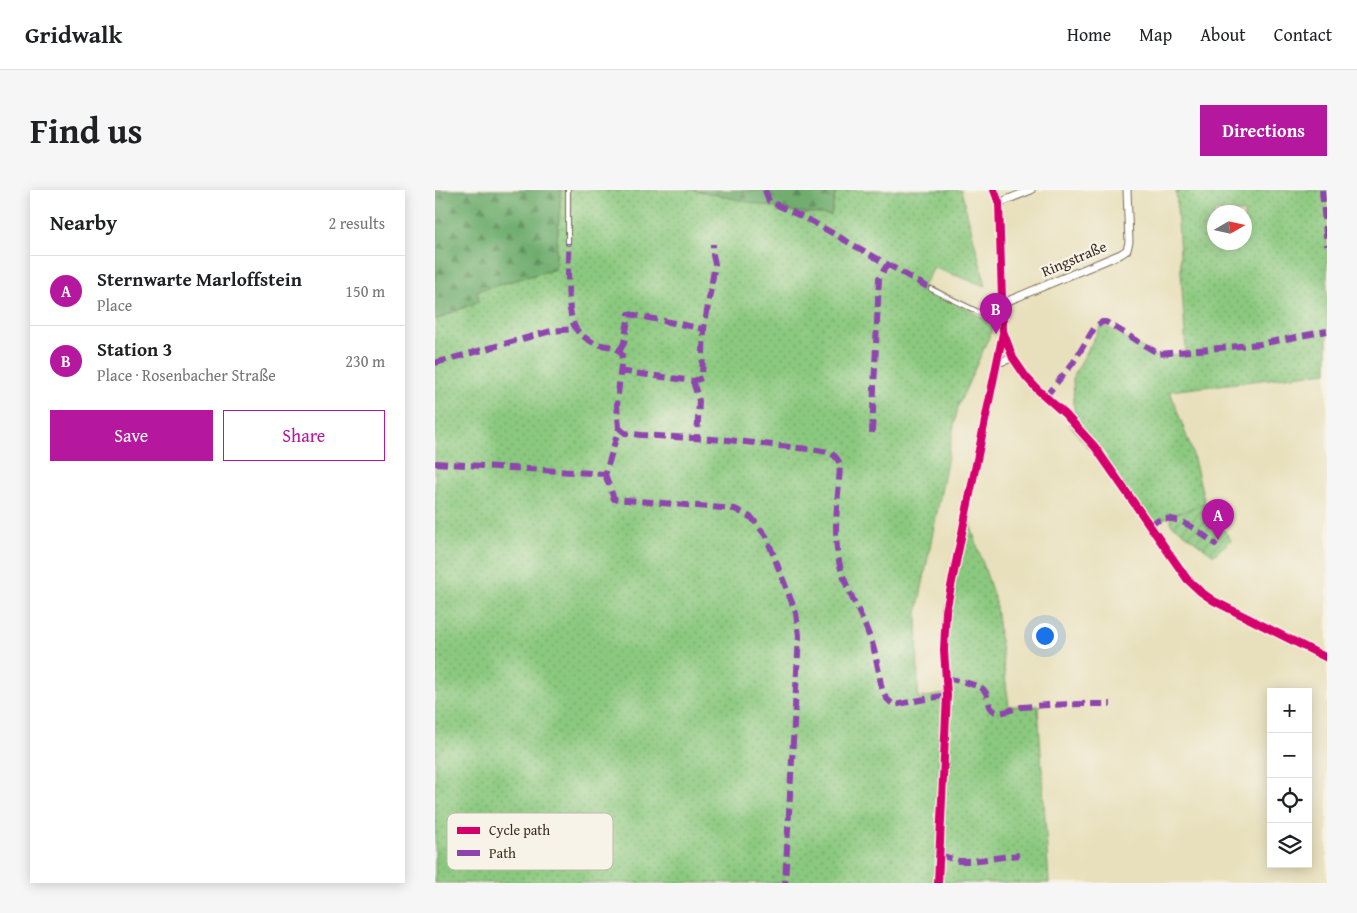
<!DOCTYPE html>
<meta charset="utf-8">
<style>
body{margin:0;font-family:"Gentium Book Plus",serif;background:#f6f6f6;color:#202124}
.controls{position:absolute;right:15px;bottom:15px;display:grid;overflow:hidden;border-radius:0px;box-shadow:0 2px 12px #0003}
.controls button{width:45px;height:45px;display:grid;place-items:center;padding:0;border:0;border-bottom:1px solid #e0e0e0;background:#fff;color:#202124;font:25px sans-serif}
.compass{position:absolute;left:772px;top:15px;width:45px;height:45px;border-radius:50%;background:#fff;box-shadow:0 2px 12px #0003;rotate:81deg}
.you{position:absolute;left:609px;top:445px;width:18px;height:18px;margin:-12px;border:4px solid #fff;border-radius:50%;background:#1a73e8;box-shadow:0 0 0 8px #1a73e833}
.badge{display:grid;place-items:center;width:32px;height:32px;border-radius:50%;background:#b5179e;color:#fff;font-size:16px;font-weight:700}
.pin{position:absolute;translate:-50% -41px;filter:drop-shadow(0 1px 2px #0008)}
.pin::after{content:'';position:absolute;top:26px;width:18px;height:15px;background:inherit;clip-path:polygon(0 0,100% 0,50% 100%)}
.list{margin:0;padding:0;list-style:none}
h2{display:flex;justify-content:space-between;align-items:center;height:65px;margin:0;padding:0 20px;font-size:21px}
h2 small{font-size:16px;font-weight:400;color:#757577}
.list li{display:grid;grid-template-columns:32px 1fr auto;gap:15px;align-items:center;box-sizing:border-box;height:70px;padding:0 20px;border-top:1px solid #e0e0e0}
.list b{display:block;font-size:19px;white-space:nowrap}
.list p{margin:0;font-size:16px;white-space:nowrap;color:#757577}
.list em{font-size:16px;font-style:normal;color:#757577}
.actions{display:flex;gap:10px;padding:15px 20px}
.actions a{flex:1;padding:11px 0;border:1px solid #b5179e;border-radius:0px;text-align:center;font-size:18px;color:#b5179e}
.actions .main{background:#b5179e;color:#fff}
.icon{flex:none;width:28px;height:28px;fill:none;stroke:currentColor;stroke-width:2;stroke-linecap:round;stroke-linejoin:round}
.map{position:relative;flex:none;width:892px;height:693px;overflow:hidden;border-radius:0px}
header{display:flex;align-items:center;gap:30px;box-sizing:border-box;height:70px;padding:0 25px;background:#fff;border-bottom:1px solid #e0e0e0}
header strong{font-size:24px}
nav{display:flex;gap:28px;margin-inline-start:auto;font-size:18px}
.intro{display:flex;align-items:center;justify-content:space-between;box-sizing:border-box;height:120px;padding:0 30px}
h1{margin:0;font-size:35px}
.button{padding:12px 22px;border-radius:0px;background:#b5179e;color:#fff;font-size:18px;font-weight:700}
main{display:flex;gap:30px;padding:0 30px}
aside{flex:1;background:#fff;border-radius:0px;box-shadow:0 2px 12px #0003}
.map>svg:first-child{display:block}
.grass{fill:url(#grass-dots);stroke:#637a4e;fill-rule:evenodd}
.forest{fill:url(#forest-firs);stroke:#566c46}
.garden{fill:url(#garden-furrows);stroke:#637a4e}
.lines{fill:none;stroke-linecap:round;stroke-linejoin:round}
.service-casing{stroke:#786a55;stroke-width:6}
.minor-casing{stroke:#786a55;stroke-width:9}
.service{stroke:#fff;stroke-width:4}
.minor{stroke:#fff;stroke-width:7}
.quiet{stroke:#8e44ad;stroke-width:6;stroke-dasharray:12 6;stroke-linecap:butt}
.cycleway-casing{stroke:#f7f3e8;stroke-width:11}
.cycleway{stroke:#d6006c;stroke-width:8}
.labels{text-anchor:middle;stroke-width:4.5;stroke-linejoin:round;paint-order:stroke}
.street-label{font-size:15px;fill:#3b2a1e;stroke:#f7f3e8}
.key{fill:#f7f3e8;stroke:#bfb7ab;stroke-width:1}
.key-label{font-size:14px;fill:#3b2a1e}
</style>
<header>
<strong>Gridwalk</strong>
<nav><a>Home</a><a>Map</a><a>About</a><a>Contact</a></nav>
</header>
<div class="intro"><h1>Find us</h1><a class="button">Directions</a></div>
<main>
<aside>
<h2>Nearby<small>2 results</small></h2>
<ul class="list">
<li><span class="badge">A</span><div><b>Sternwarte Marloffstein</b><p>Place</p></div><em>150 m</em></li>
<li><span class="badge">B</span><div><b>Station 3</b><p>Place · Rosenbacher Straße</p></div><em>230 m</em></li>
</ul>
<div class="actions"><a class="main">Save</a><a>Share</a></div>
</aside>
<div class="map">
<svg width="892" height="693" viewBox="0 0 892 693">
<defs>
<pattern id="grass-dots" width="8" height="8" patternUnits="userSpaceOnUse" patternTransform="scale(1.25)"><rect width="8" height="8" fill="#8bc97f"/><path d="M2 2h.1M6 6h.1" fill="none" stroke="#73a367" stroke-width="1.8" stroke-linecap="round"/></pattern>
<pattern id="forest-firs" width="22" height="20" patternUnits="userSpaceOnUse" patternTransform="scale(1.25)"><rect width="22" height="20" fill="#70ad6e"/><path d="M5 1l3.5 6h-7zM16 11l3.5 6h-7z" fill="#5d8d5a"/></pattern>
<pattern id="garden-furrows" width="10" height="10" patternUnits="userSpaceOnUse" patternTransform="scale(1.25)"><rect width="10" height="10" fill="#8bc97f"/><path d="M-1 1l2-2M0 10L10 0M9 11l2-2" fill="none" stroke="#73a367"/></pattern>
</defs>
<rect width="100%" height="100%" fill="#f7f3e8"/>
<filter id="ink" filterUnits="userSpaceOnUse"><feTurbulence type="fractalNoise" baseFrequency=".02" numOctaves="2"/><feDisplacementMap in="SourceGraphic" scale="10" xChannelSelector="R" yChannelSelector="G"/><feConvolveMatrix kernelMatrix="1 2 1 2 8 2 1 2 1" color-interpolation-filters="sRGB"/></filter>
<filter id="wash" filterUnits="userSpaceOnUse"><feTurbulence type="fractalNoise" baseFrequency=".0096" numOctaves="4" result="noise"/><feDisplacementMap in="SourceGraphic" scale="20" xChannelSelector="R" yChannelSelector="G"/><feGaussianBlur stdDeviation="1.12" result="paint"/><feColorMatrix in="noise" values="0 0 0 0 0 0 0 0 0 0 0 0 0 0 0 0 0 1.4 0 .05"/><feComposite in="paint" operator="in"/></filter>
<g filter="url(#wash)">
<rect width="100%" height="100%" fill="#e8e0bc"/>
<path class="grass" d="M126,0H259L360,22L396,25L401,0H526L551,96L499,78L488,96L560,134L523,216L482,423L483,508L511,504L509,431L531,322L560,410L574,516H603L614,693H0V130L44,111L42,101L120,79Z
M741,0H892V182L735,201L757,261L770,313L715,334L634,234L639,227L638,187L667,134L723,167L751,163ZM779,22H809V52H779Z"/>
<path class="forest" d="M0,0H126L120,79L42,101L44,111L0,130Z
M259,0H401L396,25L360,22Z"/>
<path class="garden" d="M770,313L796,350L779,365L736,334V326Z"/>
</g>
<g filter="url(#ink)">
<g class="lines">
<defs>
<path id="service" d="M133,53V0
M496,99L568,134"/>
<path id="minor" d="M559,0L564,13L568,141L578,168L591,187L603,200L630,224L660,257L752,389L766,402L779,411L892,468
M564,13L596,0
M568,113L686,64L692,60L694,52L692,0
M562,173L578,168
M503,693L512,505L509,460L511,421L568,141"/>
</defs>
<use href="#service" class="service-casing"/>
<use href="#minor" class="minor-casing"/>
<use href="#service" class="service"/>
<use href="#minor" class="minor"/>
<path class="quiet" d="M330,0L334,11L376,31L496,99
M887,0L892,56
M185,160L189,153L194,124L269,139
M0,173L116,141L141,139
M184,181L258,191L267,188L269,139L280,74L278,65V54
M258,191L264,211L262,249
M610,207L638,173L660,137L667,132H671L724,164L825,154L892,141
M184,238L190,243L206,245L293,250L382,260C393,262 400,262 405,274C404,301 399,332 402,358C405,392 424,417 435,448C439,457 441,468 443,478C447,494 444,505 459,515L512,505
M437,243L444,88L452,75
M0,273L170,284L171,282L184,238L182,215L187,165C182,154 169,157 159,153C153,150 145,145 141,139C130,121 134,75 133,53
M170,284L179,309L300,319L317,328L331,346L361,423L364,446L350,693
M714,335C738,318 762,340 780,354L781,352
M511,488C520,490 541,494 548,499C555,505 551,518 561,522C568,524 579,518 587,517C616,514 646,514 676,514
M505,665L524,671H537L584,665"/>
<defs>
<path id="cycleway" d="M559,0L564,13L568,141L578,168L591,187L603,200L630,224L660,257L752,389L766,402L779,411L892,468
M503,693L512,505L509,460L511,421L568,143"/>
</defs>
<use href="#cycleway" class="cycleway-casing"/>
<use href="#cycleway" class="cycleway"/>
</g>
</g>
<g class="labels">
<g class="street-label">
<text transform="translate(639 69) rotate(-23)" y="5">Ringstraße</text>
</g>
</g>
<rect x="12" y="623" width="166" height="57" rx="8" class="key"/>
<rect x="22" y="637" width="23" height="7" fill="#d6006c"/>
<rect x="22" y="660" width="23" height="6" fill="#8e44ad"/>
<g class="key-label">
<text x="54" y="645">Cycle path</text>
<text x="54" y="668">Path</text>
</g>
</svg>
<div class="controls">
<button>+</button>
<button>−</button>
<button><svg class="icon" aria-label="locate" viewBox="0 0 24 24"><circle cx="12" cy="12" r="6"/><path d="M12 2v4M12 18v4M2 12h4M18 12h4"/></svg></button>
<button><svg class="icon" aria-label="layers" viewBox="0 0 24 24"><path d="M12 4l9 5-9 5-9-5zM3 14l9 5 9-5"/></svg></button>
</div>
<svg class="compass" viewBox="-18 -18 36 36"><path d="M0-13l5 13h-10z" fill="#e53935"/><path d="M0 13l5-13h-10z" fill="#757577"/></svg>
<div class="you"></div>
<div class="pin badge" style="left:783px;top:350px">A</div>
<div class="pin badge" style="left:561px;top:144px">B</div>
</div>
</main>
